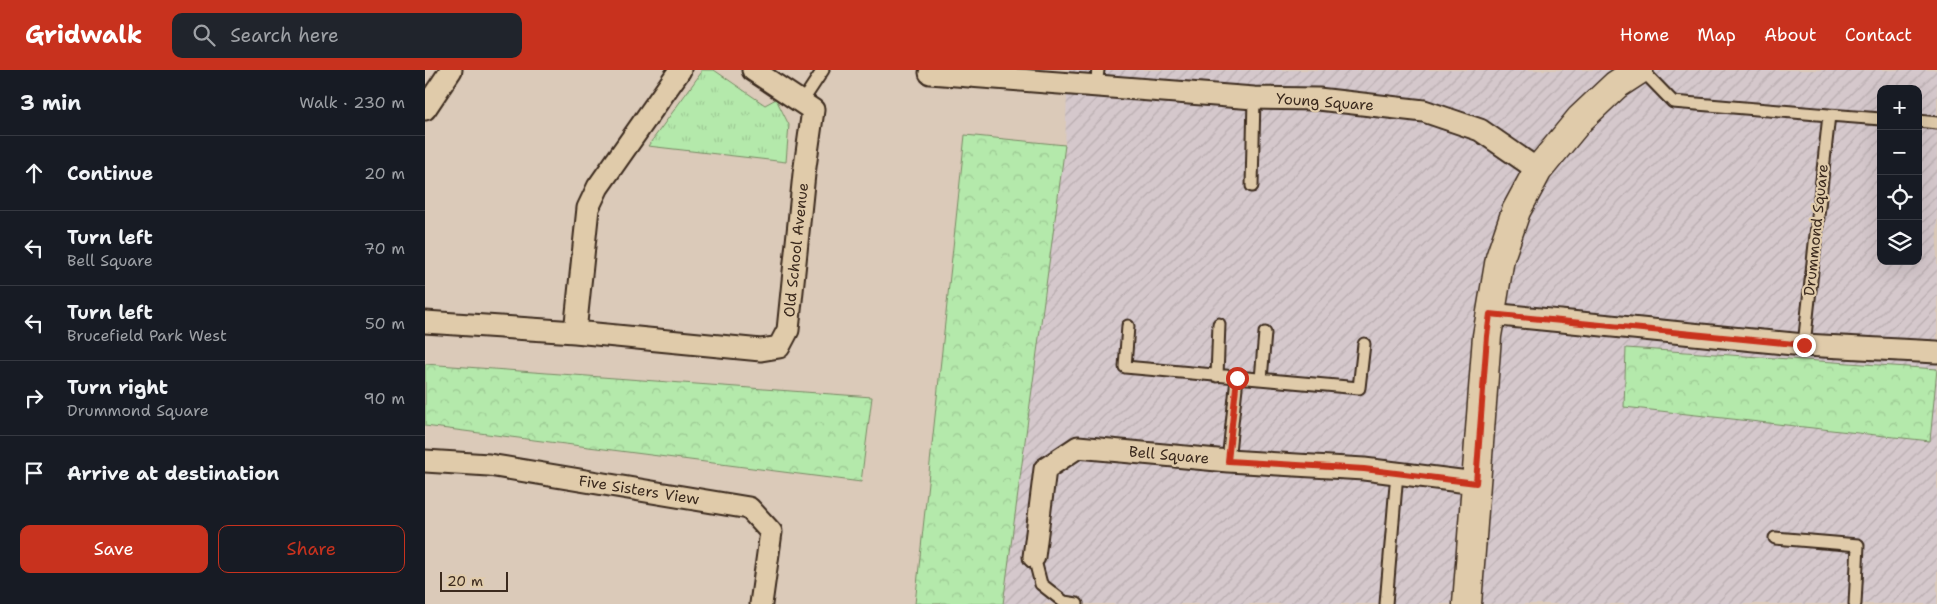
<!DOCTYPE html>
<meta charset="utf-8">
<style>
body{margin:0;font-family:"Shantell Sans",sans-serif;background:#20242c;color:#f1f3f6}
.controls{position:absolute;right:15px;top:15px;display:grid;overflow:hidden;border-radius:10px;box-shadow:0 5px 20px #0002}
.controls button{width:45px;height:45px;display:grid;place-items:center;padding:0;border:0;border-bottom:1px solid #363941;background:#171b24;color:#f1f3f6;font:25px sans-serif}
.scale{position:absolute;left:15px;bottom:12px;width:68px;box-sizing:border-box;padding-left:5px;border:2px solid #3b2a1e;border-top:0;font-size:14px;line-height:18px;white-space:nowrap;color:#3b2a1e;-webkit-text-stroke:4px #e0cbaa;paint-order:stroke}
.stop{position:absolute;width:15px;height:15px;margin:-11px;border:4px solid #c8321e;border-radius:50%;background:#fff}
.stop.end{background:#c8321e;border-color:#fff;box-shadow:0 1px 5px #0008}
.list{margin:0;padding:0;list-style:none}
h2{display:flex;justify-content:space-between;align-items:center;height:65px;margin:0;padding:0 20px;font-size:21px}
h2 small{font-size:16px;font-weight:400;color:#9ea1a6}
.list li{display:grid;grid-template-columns:32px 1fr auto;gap:15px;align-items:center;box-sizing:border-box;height:75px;padding:0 20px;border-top:1px solid #363941}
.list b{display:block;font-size:19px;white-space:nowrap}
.list p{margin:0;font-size:16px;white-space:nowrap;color:#9ea1a6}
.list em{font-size:16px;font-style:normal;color:#9ea1a6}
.actions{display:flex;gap:10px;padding:15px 20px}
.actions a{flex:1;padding:11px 0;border:1px solid #c8321e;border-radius:10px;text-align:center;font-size:18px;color:#c8321e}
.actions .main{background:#c8321e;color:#fff}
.icon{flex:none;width:28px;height:28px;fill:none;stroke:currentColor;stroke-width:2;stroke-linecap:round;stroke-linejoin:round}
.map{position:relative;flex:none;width:1512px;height:534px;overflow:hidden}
header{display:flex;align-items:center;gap:30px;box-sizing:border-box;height:70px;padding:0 25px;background:#c8321e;color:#fff}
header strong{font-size:24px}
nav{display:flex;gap:28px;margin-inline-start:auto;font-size:18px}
.search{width:350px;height:45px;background:#20242c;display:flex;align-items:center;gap:12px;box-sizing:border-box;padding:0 18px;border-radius:10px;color:#9ea1a6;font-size:19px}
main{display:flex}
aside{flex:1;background:#171b24}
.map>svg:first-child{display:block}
.industrial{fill:url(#industrial-furrows);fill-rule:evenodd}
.grass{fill:url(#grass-tufts);stroke:#788a64}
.forest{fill:url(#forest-crowns);stroke:#788a64}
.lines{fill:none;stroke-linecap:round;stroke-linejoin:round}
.lane-casing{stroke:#3b2a1e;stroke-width:15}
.street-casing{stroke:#3b2a1e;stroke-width:25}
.secondary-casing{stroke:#3b2a1e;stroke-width:31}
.lane{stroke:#e0cbaa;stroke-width:11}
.street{stroke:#e0cbaa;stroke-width:21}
.secondary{stroke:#e0cbaa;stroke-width:28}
.route{stroke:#c8321e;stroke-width:6}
.labels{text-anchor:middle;stroke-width:4.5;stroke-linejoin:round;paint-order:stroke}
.street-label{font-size:15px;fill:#3b2a1e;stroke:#e0cbaa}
</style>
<header>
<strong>Gridwalk</strong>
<div class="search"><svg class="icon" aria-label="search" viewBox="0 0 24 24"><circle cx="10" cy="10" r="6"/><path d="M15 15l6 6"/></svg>Search here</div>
<nav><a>Home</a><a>Map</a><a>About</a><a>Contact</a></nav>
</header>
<main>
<aside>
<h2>3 min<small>Walk · 230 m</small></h2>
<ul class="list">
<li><svg class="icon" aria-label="ahead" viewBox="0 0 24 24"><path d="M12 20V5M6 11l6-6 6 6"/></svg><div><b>Continue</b></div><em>20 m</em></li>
<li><svg class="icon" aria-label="left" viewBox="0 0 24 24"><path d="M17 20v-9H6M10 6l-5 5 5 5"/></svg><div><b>Turn left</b><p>Bell Square</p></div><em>70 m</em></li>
<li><svg class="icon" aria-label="left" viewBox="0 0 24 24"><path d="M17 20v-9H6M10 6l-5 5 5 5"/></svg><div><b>Turn left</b><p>Brucefield Park West</p></div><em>50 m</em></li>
<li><svg class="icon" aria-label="right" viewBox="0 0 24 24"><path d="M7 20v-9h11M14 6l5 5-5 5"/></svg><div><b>Turn right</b><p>Drummond Square</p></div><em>90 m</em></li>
<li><svg class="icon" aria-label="arrive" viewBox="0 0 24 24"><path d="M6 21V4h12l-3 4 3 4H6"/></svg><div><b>Arrive at destination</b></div></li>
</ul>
<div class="actions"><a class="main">Save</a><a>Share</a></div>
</aside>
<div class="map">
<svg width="1512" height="534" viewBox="0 0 1512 534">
<defs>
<pattern id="industrial-furrows" width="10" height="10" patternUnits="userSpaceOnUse" patternTransform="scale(1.25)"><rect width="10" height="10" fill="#d5c8cc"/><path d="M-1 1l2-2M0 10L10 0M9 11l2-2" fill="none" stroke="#b8acaf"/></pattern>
<pattern id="grass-tufts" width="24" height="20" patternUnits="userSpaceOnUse" patternTransform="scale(1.25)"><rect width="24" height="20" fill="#b4e9ab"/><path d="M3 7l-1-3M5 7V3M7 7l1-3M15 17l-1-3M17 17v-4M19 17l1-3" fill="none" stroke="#9cc893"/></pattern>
<pattern id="forest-crowns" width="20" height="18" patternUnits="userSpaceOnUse" patternTransform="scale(1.25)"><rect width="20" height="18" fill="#b4e9ab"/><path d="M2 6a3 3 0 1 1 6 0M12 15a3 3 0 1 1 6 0" fill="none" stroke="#9cc893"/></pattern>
</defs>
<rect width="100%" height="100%" fill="#dbcab9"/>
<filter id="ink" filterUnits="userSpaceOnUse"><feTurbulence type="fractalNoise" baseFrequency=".02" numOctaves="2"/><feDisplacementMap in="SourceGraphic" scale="10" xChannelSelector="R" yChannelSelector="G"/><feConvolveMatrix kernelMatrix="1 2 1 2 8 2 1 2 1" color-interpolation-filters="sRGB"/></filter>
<g filter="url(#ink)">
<path class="industrial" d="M643,0H1512V534H578L640,75ZM1456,19H1493V191H1456Z"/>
<path class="grass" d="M276,0H289L340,35L351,29L364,55L361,92L223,76L276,3Z"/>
<path class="forest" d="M540,65L640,75L578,534H490Z
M1201,278L1512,299L1505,371L1199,337Z
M0,294L447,327L436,412L0,356Z"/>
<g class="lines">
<defs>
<path id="lane" d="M1217,0L1248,32L1404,45
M671,17L673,0
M377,32L398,0
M1493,51L1512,53
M827,116L829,28
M703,256L700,297L934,318L939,274
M1379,275L1404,45L1456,49
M792,306L794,254
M836,309L840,263
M803,391L812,308
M1350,468L1433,475L1430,534
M609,487L616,514L639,532L652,534
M961,534L972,403"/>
<path id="street" d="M505,3L829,28L893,29L999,41L1055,60L1113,100
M0,39L26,0
M1065,244L1379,275L1512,282
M0,252L150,262L336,280L354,277L363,260L379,104L388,40L328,0
M150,262L163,138L173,117L255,0
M0,391L64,395L324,438L346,462L336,534
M609,487L620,399L653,377L803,391L939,399L1051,413"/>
<path id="secondary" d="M1042,534L1062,266L1075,188L1091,141L1113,100L1155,49L1191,15L1214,0"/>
</defs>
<use href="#lane" class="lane-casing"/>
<use href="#street" class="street-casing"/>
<use href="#secondary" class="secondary-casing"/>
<use href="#lane" class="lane"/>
<use href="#street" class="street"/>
<use href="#secondary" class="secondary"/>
</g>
</g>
<g class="lines" filter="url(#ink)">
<path class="route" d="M812,308L803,391L939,399L1051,413L1062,266L1065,244L1379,275"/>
</g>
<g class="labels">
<g class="street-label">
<text transform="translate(900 32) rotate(4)" y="5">Young Square</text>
<text transform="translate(1391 160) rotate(-84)" y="5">Drummond Square</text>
<text transform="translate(371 180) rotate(-84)" y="5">Old School Avenue</text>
<text transform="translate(744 385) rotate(5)" y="5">Bell Square</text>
<text transform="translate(214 420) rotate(9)" y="5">Five Sisters View</text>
</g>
</g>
</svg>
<div class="controls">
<button>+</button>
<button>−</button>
<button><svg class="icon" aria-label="locate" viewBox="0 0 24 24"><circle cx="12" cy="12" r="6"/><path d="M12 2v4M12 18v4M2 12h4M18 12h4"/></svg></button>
<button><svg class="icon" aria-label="layers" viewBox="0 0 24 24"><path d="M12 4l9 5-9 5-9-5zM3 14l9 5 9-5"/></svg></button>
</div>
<div class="scale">20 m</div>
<div class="stop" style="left:812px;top:308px"></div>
<div class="stop end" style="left:1379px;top:275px"></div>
</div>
</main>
